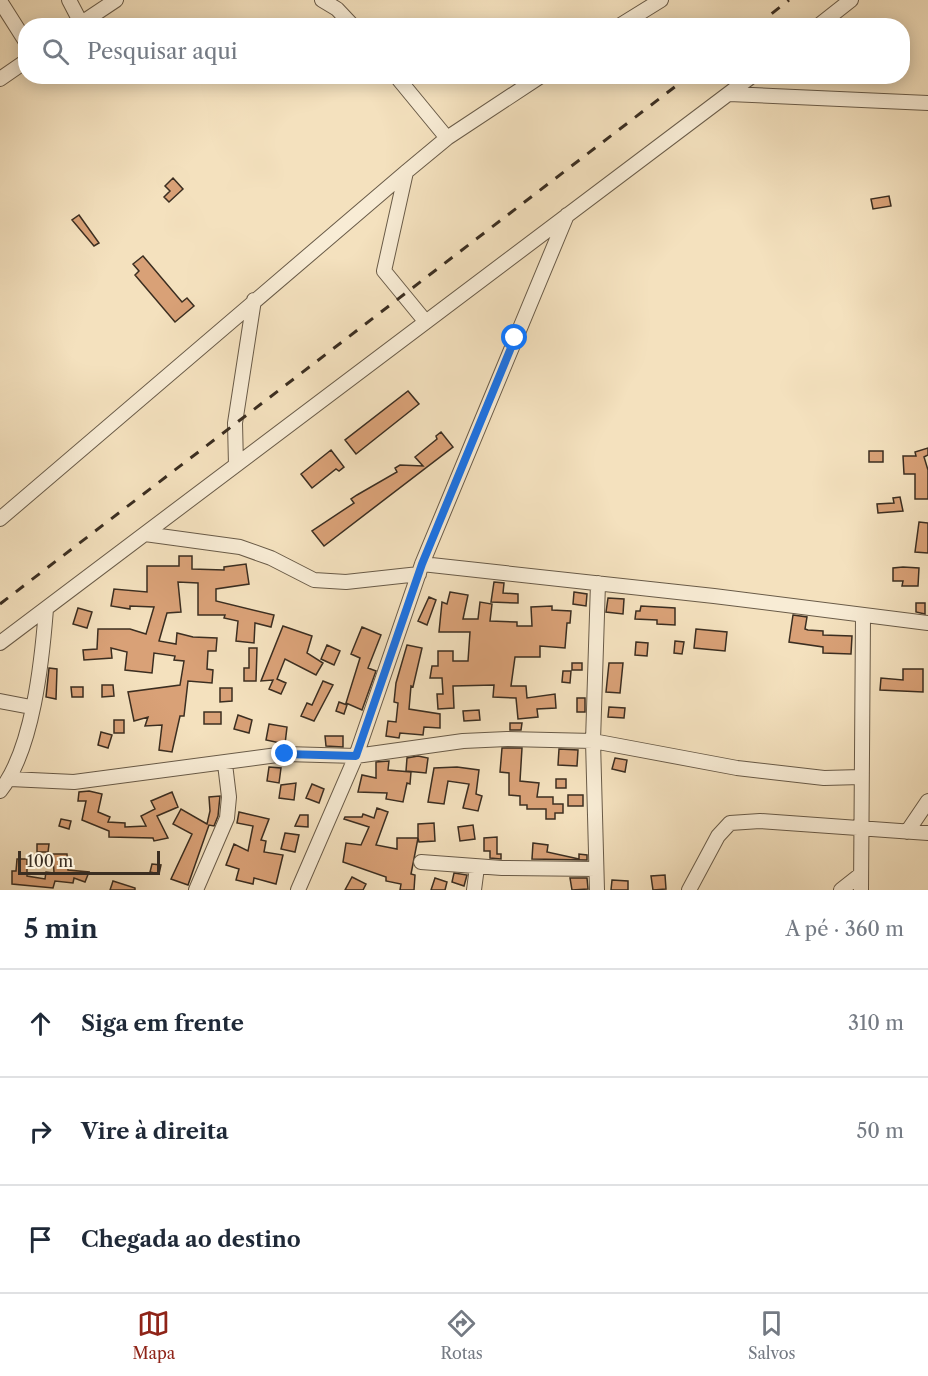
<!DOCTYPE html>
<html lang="pt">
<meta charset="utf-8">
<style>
body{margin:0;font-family:"Libre Caslon Text",serif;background:#f6f6f7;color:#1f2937}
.scale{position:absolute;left:18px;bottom:15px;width:142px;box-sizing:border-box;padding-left:6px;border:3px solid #3b2e21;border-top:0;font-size:16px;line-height:21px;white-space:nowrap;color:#3b2e21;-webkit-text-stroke:4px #f8ecd5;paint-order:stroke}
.stop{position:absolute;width:18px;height:18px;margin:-14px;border:4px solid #1a73e8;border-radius:50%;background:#fff}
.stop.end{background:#1a73e8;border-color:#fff;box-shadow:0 2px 6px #0008}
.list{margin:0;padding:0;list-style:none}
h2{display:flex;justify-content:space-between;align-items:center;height:78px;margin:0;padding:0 24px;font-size:26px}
h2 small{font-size:20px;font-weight:400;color:#747a83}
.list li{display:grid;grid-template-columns:39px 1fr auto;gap:18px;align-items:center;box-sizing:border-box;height:108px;padding:0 24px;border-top:2px solid #e0e1e3}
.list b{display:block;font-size:22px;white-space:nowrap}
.list em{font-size:20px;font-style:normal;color:#747a83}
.icon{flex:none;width:33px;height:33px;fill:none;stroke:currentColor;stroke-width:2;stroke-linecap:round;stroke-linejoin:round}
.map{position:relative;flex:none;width:928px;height:890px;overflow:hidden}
.search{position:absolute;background:#fff;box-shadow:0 3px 15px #0003;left:18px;right:18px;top:18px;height:66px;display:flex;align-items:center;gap:15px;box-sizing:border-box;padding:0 21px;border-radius:24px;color:#747a83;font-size:22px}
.sheet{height:402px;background:#fff}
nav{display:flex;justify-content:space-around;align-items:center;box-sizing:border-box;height:84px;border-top:2px solid #e0e1e3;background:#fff;font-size:16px;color:#747a83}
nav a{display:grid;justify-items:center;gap:3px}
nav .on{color:#8f2418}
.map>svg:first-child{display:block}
.building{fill:#d9a177;stroke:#3b2e21;stroke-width:1.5}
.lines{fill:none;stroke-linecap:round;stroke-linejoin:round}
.minor-casing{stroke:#695b48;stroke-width:16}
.minor{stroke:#f8ecd5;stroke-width:14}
.rail{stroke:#3b2e21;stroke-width:3;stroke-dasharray:10 10;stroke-linecap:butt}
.route{stroke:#1a73e8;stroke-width:8}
</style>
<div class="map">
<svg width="928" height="890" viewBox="0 0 928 890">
<rect width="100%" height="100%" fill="#f4e1be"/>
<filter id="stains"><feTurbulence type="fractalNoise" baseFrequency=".00333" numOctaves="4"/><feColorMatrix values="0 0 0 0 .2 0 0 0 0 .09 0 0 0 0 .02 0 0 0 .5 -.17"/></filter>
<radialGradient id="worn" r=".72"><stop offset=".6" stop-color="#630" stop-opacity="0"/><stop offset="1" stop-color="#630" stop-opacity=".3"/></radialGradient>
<path class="building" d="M173,178L183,189L169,202L164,197L170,191L165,186Z
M889,196L891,206L873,209L871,199Z
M79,215L99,243L94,246L72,220Z
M143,256L182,302L187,298L194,306L175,322L135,275L139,271L133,264Z
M408,391L419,404L356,454L345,440Z
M441,432L453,447L324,546L312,531L354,503L351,499L357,495L397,472L395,468L400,465L423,466L415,457L437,439L436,436Z
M928,448V455L924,457L928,470V499H915V474H904L903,456H916L915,452Z
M331,450L344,467L339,471L336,469L312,488L301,474Z
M869,451H883V462H869Z
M900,497L903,511L878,513L877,504L894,503L893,498Z
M919,522L928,523V553L915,552Z
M179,556H192V569L224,570V567L246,564L249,584L216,589V601L274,615L271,627L255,623L254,643L236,641L238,621L224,618L225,615H198V583L178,582L181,612L167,613L159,641L176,644L177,633L193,637L217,638L216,651H208L207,669L213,670L212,683L188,681L184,716H180L172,752L159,750L162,725L145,726L148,717L134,721L128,692L180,685L184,661L174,660L175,656L154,653L152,673L125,670L127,652L111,648L112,658L84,660L83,650L97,649L98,629H130L146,634L154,607L130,606V609L111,606L114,589L147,592V566H179Z
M903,567L919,568L918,586H902L903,581H893V568Z
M494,582L504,583L503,593L518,594V603L491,602Z
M450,592L468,595L463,619H478L480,602L492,604L490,621L517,622V626H532L531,607L552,606V610L571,611L570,623H567L565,648L540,646V657H515L511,686H526L527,698L555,694L556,708L537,709L538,717L518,719L516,698L493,697L494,685L453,686L454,708L438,709L437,694H443L442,678H430L432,666H438V651H453V661H468L470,632H439L442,602L447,604Z
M574,592L587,594L586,606L573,604Z
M429,597L436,600L427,625L418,621Z
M608,598L624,599L623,614L606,612Z
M916,603H925V614L916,612Z
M641,606L675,608V625L657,624V620L635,619L636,611H640Z
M78,608L92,612L87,628L73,624Z
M793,615L807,617L805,629L808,630L823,631V635L852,636L851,654L823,653V647L789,642Z
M283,626L312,636L307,653L323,663L316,675L285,659L277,679L286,683L281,694L269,689L273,680L261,681Z
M362,627L381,635L368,668L376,671L362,710L346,703L360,658L351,654Z
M696,629L727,632L725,651L694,648Z
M675,641L684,642L682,654L674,653Z
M636,642L648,643L647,656L635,655Z
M327,645L340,651L334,665L321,659Z
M407,645L422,648L413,687L411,686L409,709L440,714V728L424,727L423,735L400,733L399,738L386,736L388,721L396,722L398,703L394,702L396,683Z
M249,648H257L256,681H244V668H249Z
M572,663H582V670H572Z
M609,663H623L620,693L606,692Z
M49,668L57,669L56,699L46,697Z
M903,669H923V692L880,690L881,678L903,680Z
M563,671H571L570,683L562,682Z
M323,681L333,685L314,721L301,716L307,703L312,705Z
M102,685H113L114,696L102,697Z
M71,687H83V697H72Z
M220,688H232V701L220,702Z
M577,698H585V712H577Z
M339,702L347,705L344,714L336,711Z
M609,707L625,708L624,718L608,717Z
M479,710L480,720L464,721L463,711Z
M204,712H221V724H204Z
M238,715L252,720L249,733L234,729Z
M114,720H124V733H114Z
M510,723H522L521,730H510Z
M269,724L287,727L285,744L266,740Z
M101,732L112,735L108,748L98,745Z
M325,736H343V747L326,746Z
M502,748H522L520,781L539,783L537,797H553V804H563V813H555V819H546V809H527V805H520V796L509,795V773L500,772Z
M559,749L578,750L577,766L558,765Z
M418,756L428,758L426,773L406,771L407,758Z
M615,758L627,760L625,772L612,769Z
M389,761L388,770L411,772L410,784L407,783L403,802L386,799L387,793L358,792L362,775L376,778V762Z
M269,767L281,768L279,783L267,781Z
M457,767L479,770L476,794L482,796L478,811L463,808L469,784L448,781L444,804L428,802L434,768Z
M556,779H566V788H556Z
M296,783L294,800L279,798L281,785Z
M312,784L324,789L319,803L306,798Z
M89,791L102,794L98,812L110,817L108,822L125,823V827L146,826L141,816L155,809L151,801L172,792L178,807L157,816L168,838L154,841L153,838L109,837V831L82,820L86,801H78L79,792Z
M568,795H583V806H568Z
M220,796L218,816L214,826L209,825L188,885L171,879L192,834L173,824L181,809L207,824L210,811L209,797Z
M377,808L388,812L376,845L397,849V838H418V824L434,823L435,841L419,842L418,838L411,874L415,875L414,890H400L401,884L386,881V877L343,862L346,843L361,845L369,827L344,819L345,817H362L363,814L374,818Z
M239,812L269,819L261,840L266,841L264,852L283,855L276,884L254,878L253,884L236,880L239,869L226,865L234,844L248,851L253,826L237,823Z
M300,815H308V827L295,826Z
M61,819L71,821L69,829L59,826Z
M473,825L475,839L460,841L458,827Z
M285,833L299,835L295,852L281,849Z
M497,837V854H501V859L490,858V851H484V838Z
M533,843L548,845L547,852L579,859V854L587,855V860L532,859Z
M37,844H49L48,852H37Z
M53,854H67L68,870L89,872L85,882L74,878L73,883L55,881L53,888L12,884V871H16L17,859H27V876L45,879L46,872L54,873Z
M152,864L161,865L159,874L150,872Z
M454,873L467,875L464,886L452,882Z
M665,875L666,889L653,890L651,876Z
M352,877L366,884L363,890H345Z
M435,878L447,882L445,890H431Z
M570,878H587L588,889L572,890Z
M612,880L628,881V890H611Z
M113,881L135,888V890H110Z"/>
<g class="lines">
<defs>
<path id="minor" d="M69,0L81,23
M322,0L337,9L353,26
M0,1L26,42
M77,26L116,0
M619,26L661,0
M818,26L851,0
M396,76L447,138
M0,79L26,61
M729,94L928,103
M406,172L384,271L425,321
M236,465L235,423L254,300
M0,519L406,172L447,138L541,76
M145,534L240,547L271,558L314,580L346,582L419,574
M422,564L714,596L928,623
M0,643L752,76
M0,701L31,707
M10,779L74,782L285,754L356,756L463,741L507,739L593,741L737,768L824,778L861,777
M0,791C33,750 42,661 46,609
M907,832L928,801
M421,862L502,868L596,869
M196,890L227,818L229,797L225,764
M298,890L356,756L422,564L567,215
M474,890L477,867
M597,890L593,741L598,583
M689,890L718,836L730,823L760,821L928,833
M841,890L860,875
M861,890L863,617"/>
</defs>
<use href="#minor" class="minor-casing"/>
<use href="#minor" class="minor"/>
<path class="rail" d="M756,26L789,0
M0,604L689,76"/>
</g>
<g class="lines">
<path class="route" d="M285,754L356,756L422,564L515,338"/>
</g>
<rect width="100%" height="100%" filter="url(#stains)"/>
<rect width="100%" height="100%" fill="url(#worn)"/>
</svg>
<div class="scale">100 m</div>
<div class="stop" style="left:515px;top:338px"></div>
<div class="stop end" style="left:285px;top:754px"></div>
<div class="search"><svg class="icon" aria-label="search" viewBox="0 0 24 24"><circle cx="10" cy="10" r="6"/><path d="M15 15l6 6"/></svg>Pesquisar aqui</div>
</div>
<section class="sheet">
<h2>5 min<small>A pé · 360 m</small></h2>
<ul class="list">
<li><svg class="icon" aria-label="ahead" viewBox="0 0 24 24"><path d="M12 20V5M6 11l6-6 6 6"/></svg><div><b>Siga em frente</b></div><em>310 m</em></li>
<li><svg class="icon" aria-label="right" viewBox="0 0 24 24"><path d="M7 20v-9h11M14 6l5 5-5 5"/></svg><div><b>Vire à direita</b></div><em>50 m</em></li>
<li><svg class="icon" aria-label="arrive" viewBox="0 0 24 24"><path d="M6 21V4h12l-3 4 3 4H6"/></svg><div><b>Chegada ao destino</b></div></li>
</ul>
</section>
<nav>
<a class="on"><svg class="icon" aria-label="map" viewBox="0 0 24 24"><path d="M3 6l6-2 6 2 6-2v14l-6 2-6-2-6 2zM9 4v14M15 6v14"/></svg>Mapa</a>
<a><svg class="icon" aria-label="directions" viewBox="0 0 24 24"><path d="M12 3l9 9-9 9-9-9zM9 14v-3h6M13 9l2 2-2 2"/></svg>Rotas</a>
<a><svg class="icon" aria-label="saved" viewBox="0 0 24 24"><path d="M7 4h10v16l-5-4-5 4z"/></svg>Salvos</a>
</nav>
